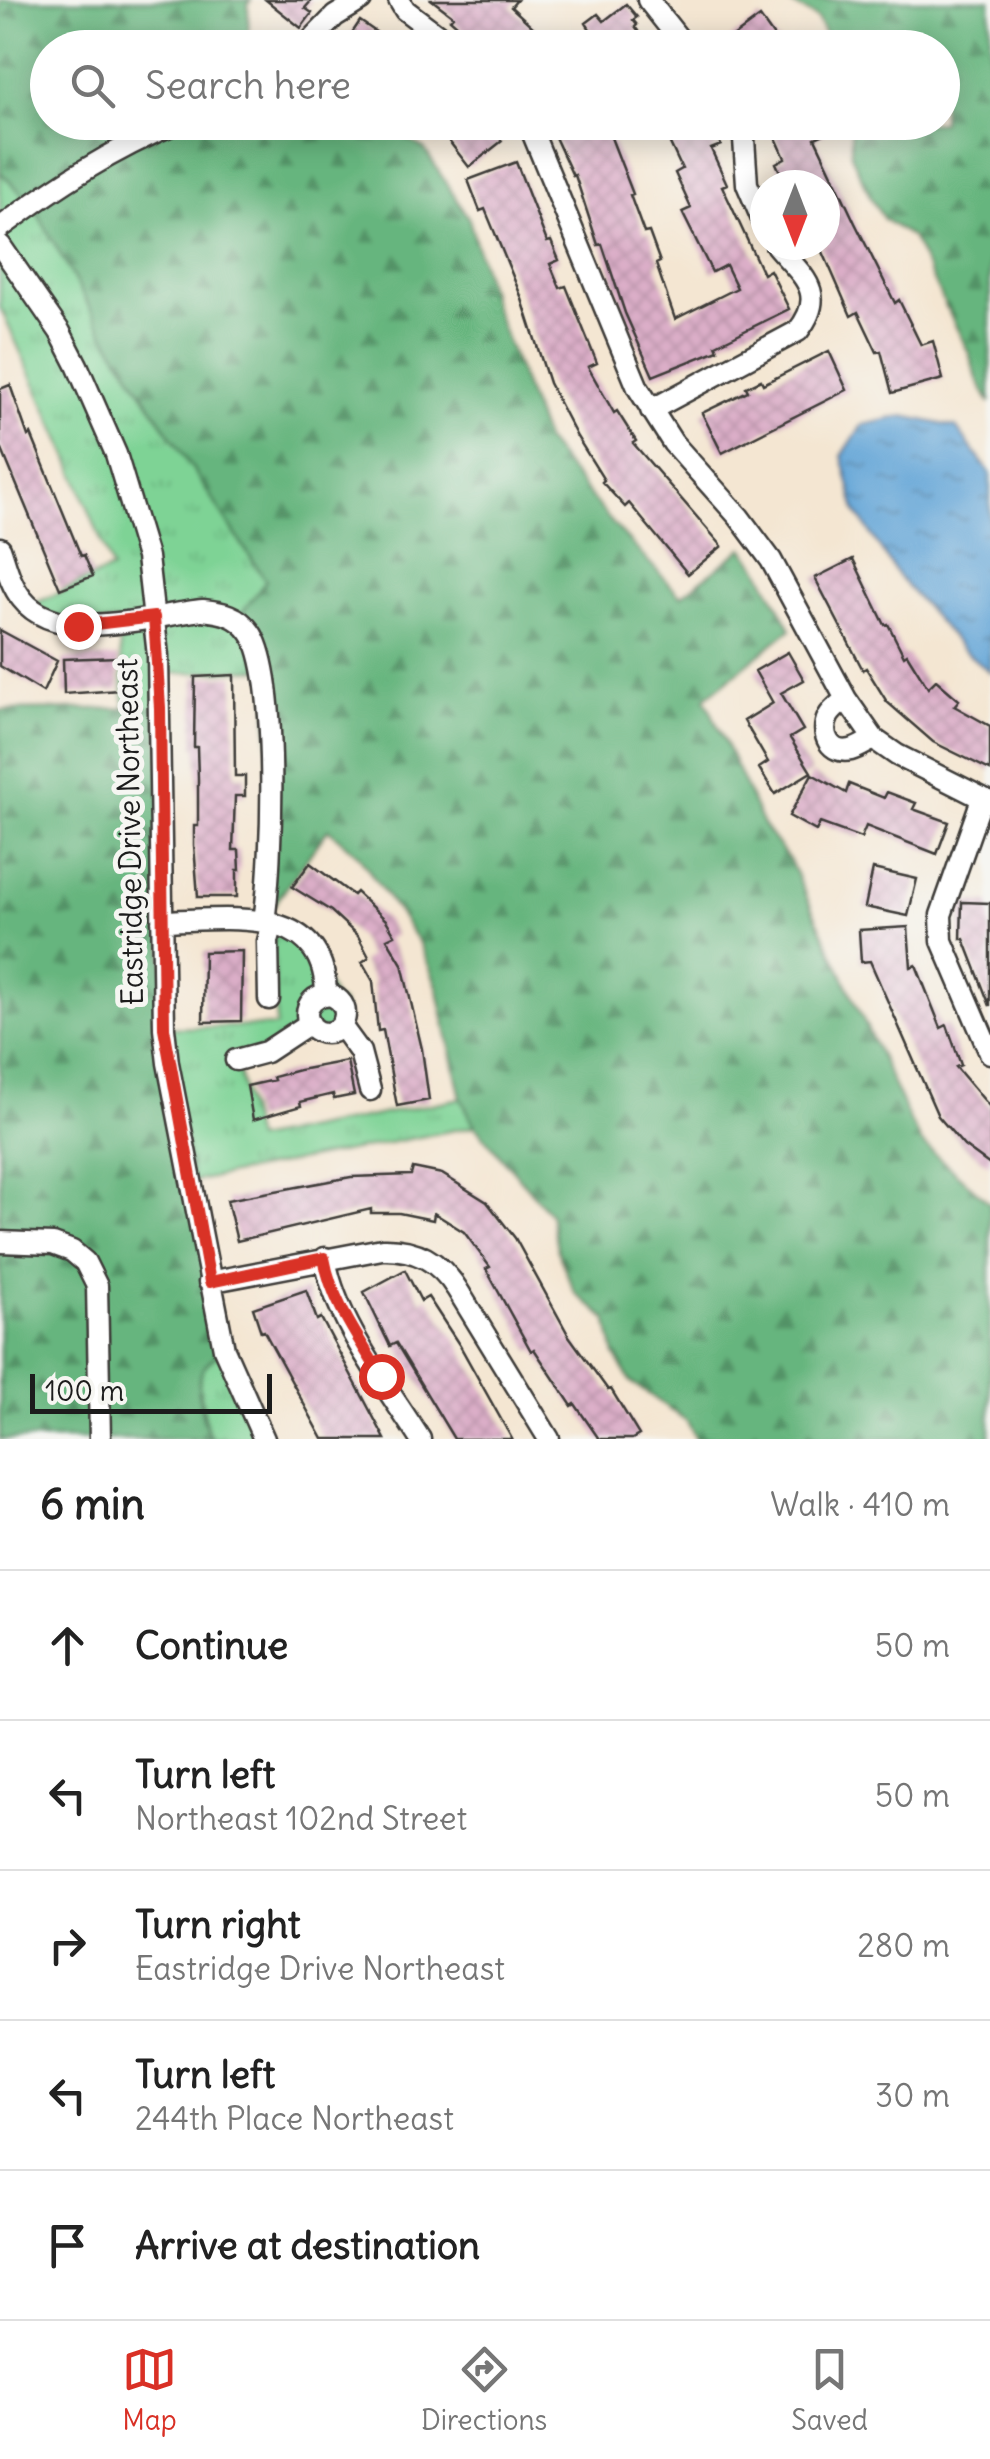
<!DOCTYPE html>
<meta charset="utf-8">
<style>
body{margin:0;font-family:Delius,sans-serif;background:#f6f6f6;color:#222}
.compass{position:absolute;left:750px;top:170px;width:90px;height:90px;border-radius:50%;background:#fff;box-shadow:0 5px 25px #0003;rotate:180deg}
.scale{position:absolute;left:30px;bottom:25px;width:242px;box-sizing:border-box;padding-left:10px;border:5px solid #1c1c1c;border-top:0;font-size:28px;line-height:35px;white-space:nowrap;color:#1c1c1c;-webkit-text-stroke:8px #f6f6f2;paint-order:stroke}
.stop{position:absolute;width:30px;height:30px;margin:-22px;border:8px solid #d93025;border-radius:50%;background:#fff}
.stop.end{background:#d93025;border-color:#fff;box-shadow:0 2px 10px #0008}
.list{margin:0;padding:0;list-style:none}
h2{display:flex;justify-content:space-between;align-items:center;height:130px;margin:0;padding:0 40px;font-size:42px}
h2 small{font-size:32px;font-weight:400;color:#767676}
.list li{display:grid;grid-template-columns:65px 1fr auto;gap:30px;align-items:center;box-sizing:border-box;height:150px;padding:0 40px;border-top:2px solid #e0e0e0}
.list b{display:block;font-size:38px;white-space:nowrap}
.list p{margin:0;font-size:32px;white-space:nowrap;color:#767676}
.list em{font-size:32px;font-style:normal;color:#767676}
.icon{flex:none;width:55px;height:55px;fill:none;stroke:currentColor;stroke-width:2;stroke-linecap:round;stroke-linejoin:round}
.map{position:relative;flex:none;width:990px;height:1439px;overflow:hidden}
.search{position:absolute;background:#fff;box-shadow:0 5px 25px #0003;left:30px;right:30px;top:30px;height:110px;display:flex;align-items:center;gap:25px;box-sizing:border-box;padding:0 35px;border-radius:55px;color:#767676;font-size:38px}
.sheet{height:880px;background:#fff}
nav{display:flex;justify-content:space-around;align-items:center;box-sizing:border-box;height:140px;border-top:2px solid #e0e0e0;background:#fff;font-size:28px;color:#767676}
nav a{display:grid;justify-items:center;gap:5px}
nav .on{color:#d93025}
.map>svg:first-child{display:block}
.grass{fill:url(#grass-tufts);stroke:#4d7858;stroke-width:2.5}
.forest{fill:url(#forest-firs);stroke:#41684d;stroke-width:2.5}
.water{fill:url(#water-ripples);stroke:#40607a;stroke-width:2.5}
.building{fill:url(#building-cross-hatch)}
.lines{fill:none;stroke-linecap:round;stroke-linejoin:round}
.minor-casing{stroke:#3c3a37;stroke-width:25}
.minor{stroke:#fff;stroke-width:20}
.route{stroke:#d93025;stroke-width:12}
.labels{text-anchor:middle;stroke-width:10;stroke-linejoin:round;paint-order:stroke}
.street-label{font-size:30px;fill:#1c1c1c;stroke:#f6f6f2}
</style>
<div class="map">
<svg width="990" height="1439" viewBox="0 0 990 1439">
<defs>
<pattern id="grass-tufts" width="24" height="20" patternUnits="userSpaceOnUse" patternTransform="scale(2.5)"><rect width="24" height="20" fill="#7ed395"/><path d="M3 7l-1-3M5 7V3M7 7l1-3M15 17l-1-3M17 17v-4M19 17l1-3" fill="none" stroke="#6cb580"/></pattern>
<pattern id="forest-firs" width="22" height="20" patternUnits="userSpaceOnUse" patternTransform="scale(2.5)"><rect width="22" height="20" fill="#66b57e"/><path d="M5 1l3.5 6h-7zM16 11l3.5 6h-7z" fill="#539266"/></pattern>
<pattern id="water-ripples" width="26" height="14" patternUnits="userSpaceOnUse" patternTransform="scale(2.5)"><rect width="26" height="14" fill="#64a5d7"/><path d="M2 4q2-2 4 0t4 0M15 11q2-2 4 0t4 0" fill="none" stroke="#5286ae"/></pattern>
<pattern id="building-cross-hatch" width="8" height="8" patternUnits="userSpaceOnUse" patternTransform="scale(2.5)"><rect width="8" height="8" fill="#dbaec8"/><path d="M0 0l8 8M0 8l8-8" fill="none" stroke="#bb95ab"/></pattern>
</defs>
<rect width="100%" height="100%" fill="#f6f6f2"/>
<filter id="ink" filterUnits="userSpaceOnUse"><feTurbulence type="fractalNoise" baseFrequency=".01" numOctaves="2"/><feDisplacementMap in="SourceGraphic" scale="20" xChannelSelector="R" yChannelSelector="G"/><feConvolveMatrix kernelMatrix="1 2 1 2 8 2 1 2 1" color-interpolation-filters="sRGB"/></filter>
<filter id="wash" filterUnits="userSpaceOnUse"><feTurbulence type="fractalNoise" baseFrequency=".0048" numOctaves="4" result="noise"/><feDisplacementMap in="SourceGraphic" scale="40" xChannelSelector="R" yChannelSelector="G"/><feGaussianBlur stdDeviation="2.25" result="paint"/><feColorMatrix in="noise" values="0 0 0 0 0 0 0 0 0 0 0 0 0 0 0 0 0 1.4 0 .05"/><feComposite in="paint" operator="in"/></filter>
<g filter="url(#wash)">
<rect width="100%" height="100%" fill="#f4e6d2"/>
<path class="grass" d="M0,172L32,203L105,335L266,581L264,669L159,674V708L125,710L118,621L78,626L29,606L112,569L68,456L0,307Z
M273,923L308,942L333,997L342,1004L345,1015L336,1030L331,1032L314,1028L236,1060L255,1140L461,1098L475,1126L191,1182L164,1028L276,1026Z
M224,1349L264,1439H212L208,1434L199,1384L203,1367Z"/>
<path class="forest" d="M0,0H251L248,5L249,39L266,47L48,48V122L384,123L425,150L469,219L494,307L546,442L613,524L681,596L743,548L758,567L791,629L705,698L763,825L790,861L911,1123L922,1143L990,1203V1439H696L687,1421L631,1382L615,1355L607,1319L575,1293L558,1252L550,1214L475,1126L461,1098L437,986L420,944L358,855L328,829L272,908L267,681L237,619L266,581L105,335L32,203L0,172Z
M784,0H990V403L977,379L969,353L912,238L884,219L871,198L851,155V123L942,122V48L831,47L817,18Z
M159,708L164,1028L224,1349C218,1354 209,1360 205,1366C192,1384 202,1422 212,1439H0V710Z"/>
<path class="water" d="M904,416L956,427L990,473V672L962,649L898,576L856,511L842,456L862,425Z"/>
<g id="blocks">
<path class="building" d="M266,0H312L305,8L312,13L301,28Z
M432,0H517L511,7L546,39L538,48H483L450,19L453,16Z
M626,4L637,17L633,20L637,25L635,27L651,48H602L586,23L598,14L604,21Z
M760,17L782,48H718Z
M360,21L376,32L373,36L391,48H342Z
M424,122H487L502,141L469,167L448,140Z
M548,122H605L633,194L630,195L644,233L649,232L660,262L656,264L675,319L737,288L726,265L712,272L682,212L691,208L675,173L682,169L660,122H711L721,145L711,149L727,184L722,186L763,274L770,270L789,309L716,345L718,350L653,376L625,313L602,244L598,245L575,175L573,176Z
M769,122H819L824,134L815,138L855,223L895,303L899,300L921,345L933,341L943,379L892,393L881,351L877,352L858,312L851,316L820,245H825V185H786L776,163L785,158Z
M516,162L547,242L551,241L559,260L550,264L560,288L566,286L597,363L588,367L614,413L617,411L636,441L633,443L722,546L688,574L629,503L625,507L602,482L604,480L577,437L549,383L521,296L485,209L480,211L468,180Z
M829,351L847,390L722,453L702,413L748,391L746,387L761,380L763,384Z
M10,385L28,436L31,434L81,556L84,555L93,576L60,589L0,445V389Z
M853,559L885,625L888,624L904,656L907,654L928,688L936,680L959,700L954,706L990,726V770L933,742L887,702L866,668L863,670L815,578Z
M0,630L57,661L43,692L0,666Z
M788,652L804,680L781,693L803,730L790,738L811,772L775,794L759,768L768,762L744,721L773,703L755,671Z
M118,657L119,690L64,694L63,659Z
M234,675L235,776H245V796H235L233,850H239L240,870H237V897H198L194,845V826H198V778L197,747H194L195,677Z
M812,774L846,793L849,784L884,798L887,792L916,803L913,809L949,822L937,854L866,826L861,838L820,823L816,831L789,816Z
M310,863L353,895L356,892L386,920L395,935L387,939L402,964L422,1049L429,1100L397,1106L383,1030L378,1031L373,981L362,962L369,957L358,936L331,911L292,887Z
M873,869L917,879L908,916L865,907Z
M962,902L990,903V1006L964,939H961Z
M908,927L911,967L916,965L941,1028L947,1025L961,1065L956,1067L990,1107V1165L964,1146L938,1116L870,961L861,962L859,930Z
M242,951L241,1021L203,1022L204,952Z
M347,1061L354,1095L334,1099L333,1094L300,1102L301,1106L253,1120L247,1086L274,1080L273,1077L299,1070Z
M413,1168L442,1174L487,1202L515,1238L569,1336L608,1390L611,1389L639,1435L632,1439H599L575,1404L572,1406L534,1349L531,1351L486,1269L490,1267L464,1232L434,1213L433,1220L399,1213H371V1209L237,1241L227,1200L351,1177L411,1175Z
M405,1270L421,1301L428,1297L460,1346L512,1439H454L396,1343L390,1346L364,1292Z
M306,1290L317,1320L321,1318L385,1439H323L264,1331L261,1332L253,1308Z"/>
</g>
</g>
<g filter="url(#ink)">
<use href="#blocks" fill-opacity="0" stroke="#3c3a37" stroke-width="2.5"/>
<g class="lines">
<defs>
<path id="minor" d="M399,0L405,10L455,48
M648,0L686,48
M304,48L335,16L361,0
M528,122L638,388L673,443L739,517L771,560L846,699L874,739L897,755L990,802
M740,122L744,139L747,184L765,226
M0,228C59,184 110,151 178,122
M0,245L60,332L77,365L116,454L147,557L158,656L164,1028L168,1063L224,1349L264,1439
M651,410L798,331C829,292 801,275 776,245
M0,548C6,565 10,584 22,599C59,646 151,615 203,610C222,612 238,615 250,632C280,672 272,868 264,921
M846,699C840,704 832,709 828,717C820,734 830,755 851,750C859,748 867,742 874,739
M982,799L941,915L942,941L990,1053
M162,921C227,920 326,902 326,996
M307 1014a19 19 0 1 1 38 0a19 19 0 1 1-38 0Z
M269,999L268,941L273,923
M341,1026L360,1052L370,1090
M236,1060L266,1052L310,1023
M0,1242L53,1244L72,1251L85,1262L97,1286L100,1439
M325,1258C335,1321 386,1385 420,1439
M209,1282L382,1249C416,1248 439,1261 457,1289L549,1439"/>
</defs>
<use href="#minor" class="minor-casing"/>
<use href="#minor" class="minor"/>
</g>
</g>
<g class="lines" filter="url(#ink)">
<path class="route" d="M78,626L154,617L160,708L164,1028L210,1282L324,1258C332,1303 359,1338 381,1376"/>
</g>
<g class="labels">
<g class="street-label">
<text transform="translate(130 832) rotate(-91)" y="10">Eastridge Drive Northeast</text>
</g>
</g>
</svg>
<svg class="compass" viewBox="-18 -18 36 36"><path d="M0-13l5 13h-10z" fill="#e53935"/><path d="M0 13l5-13h-10z" fill="#767676"/></svg>
<div class="scale">100 m</div>
<div class="stop" style="left:381px;top:1376px"></div>
<div class="stop end" style="left:78px;top:626px"></div>
<div class="search"><svg class="icon" aria-label="search" viewBox="0 0 24 24"><circle cx="10" cy="10" r="6"/><path d="M15 15l6 6"/></svg>Search here</div>
</div>
<section class="sheet">
<h2>6 min<small>Walk · 410 m</small></h2>
<ul class="list">
<li><svg class="icon" aria-label="ahead" viewBox="0 0 24 24"><path d="M12 20V5M6 11l6-6 6 6"/></svg><div><b>Continue</b></div><em>50 m</em></li>
<li><svg class="icon" aria-label="left" viewBox="0 0 24 24"><path d="M17 20v-9H6M10 6l-5 5 5 5"/></svg><div><b>Turn left</b><p>Northeast 102nd Street</p></div><em>50 m</em></li>
<li><svg class="icon" aria-label="right" viewBox="0 0 24 24"><path d="M7 20v-9h11M14 6l5 5-5 5"/></svg><div><b>Turn right</b><p>Eastridge Drive Northeast</p></div><em>280 m</em></li>
<li><svg class="icon" aria-label="left" viewBox="0 0 24 24"><path d="M17 20v-9H6M10 6l-5 5 5 5"/></svg><div><b>Turn left</b><p>244th Place Northeast</p></div><em>30 m</em></li>
<li><svg class="icon" aria-label="arrive" viewBox="0 0 24 24"><path d="M6 21V4h12l-3 4 3 4H6"/></svg><div><b>Arrive at destination</b></div></li>
</ul>
</section>
<nav>
<a class="on"><svg class="icon" aria-label="map" viewBox="0 0 24 24"><path d="M3 6l6-2 6 2 6-2v14l-6 2-6-2-6 2zM9 4v14M15 6v14"/></svg>Map</a>
<a><svg class="icon" aria-label="directions" viewBox="0 0 24 24"><path d="M12 3l9 9-9 9-9-9zM9 14v-3h6M13 9l2 2-2 2"/></svg>Directions</a>
<a><svg class="icon" aria-label="saved" viewBox="0 0 24 24"><path d="M7 4h10v16l-5-4-5 4z"/></svg>Saved</a>
</nav>
